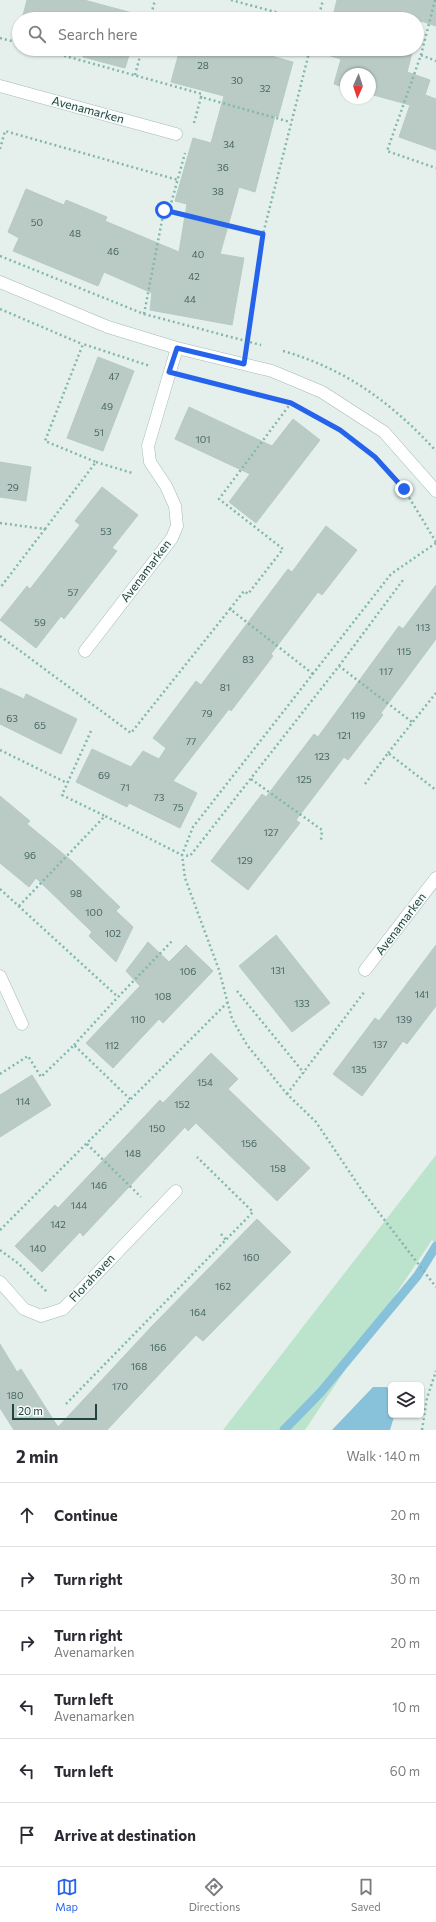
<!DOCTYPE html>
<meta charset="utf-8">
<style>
body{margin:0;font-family:Commissioner,sans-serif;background:#f7f7f7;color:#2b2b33}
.controls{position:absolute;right:12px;bottom:12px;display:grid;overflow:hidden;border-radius:6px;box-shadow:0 1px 3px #0004}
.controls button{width:36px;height:36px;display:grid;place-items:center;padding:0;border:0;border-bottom:1px solid #e1e1e2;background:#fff;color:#2b2b33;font:20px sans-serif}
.compass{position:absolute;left:340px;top:68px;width:36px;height:36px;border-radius:50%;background:#fff;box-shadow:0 1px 3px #0004;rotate:183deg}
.scale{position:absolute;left:12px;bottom:10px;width:85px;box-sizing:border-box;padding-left:4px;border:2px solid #214440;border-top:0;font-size:11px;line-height:14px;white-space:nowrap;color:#214440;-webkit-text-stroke:3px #f6fbf9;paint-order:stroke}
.stop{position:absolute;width:12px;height:12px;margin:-9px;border:3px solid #2563eb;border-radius:50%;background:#fff}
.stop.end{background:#2563eb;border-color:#fff;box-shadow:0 1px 4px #0008}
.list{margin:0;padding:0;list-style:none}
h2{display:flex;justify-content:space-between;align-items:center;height:52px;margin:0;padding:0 16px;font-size:17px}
h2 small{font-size:13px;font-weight:400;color:#7c7c81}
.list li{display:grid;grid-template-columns:26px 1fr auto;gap:12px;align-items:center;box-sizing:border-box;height:64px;padding:0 16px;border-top:1px solid #e1e1e2}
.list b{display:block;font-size:15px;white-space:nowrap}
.list p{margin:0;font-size:13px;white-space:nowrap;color:#7c7c81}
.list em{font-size:13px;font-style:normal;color:#7c7c81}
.icon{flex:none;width:22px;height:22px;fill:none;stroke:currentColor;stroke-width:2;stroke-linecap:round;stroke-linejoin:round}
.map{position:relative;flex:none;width:436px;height:1430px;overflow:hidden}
.search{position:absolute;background:#fff;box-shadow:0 1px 3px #0004;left:12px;right:12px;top:12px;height:44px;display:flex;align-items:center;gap:10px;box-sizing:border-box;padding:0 14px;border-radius:22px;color:#7c7c81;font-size:15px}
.sheet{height:436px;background:#fff}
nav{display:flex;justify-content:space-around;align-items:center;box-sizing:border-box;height:56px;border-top:1px solid #e1e1e2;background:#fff;font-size:11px;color:#7c7c81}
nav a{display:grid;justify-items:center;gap:2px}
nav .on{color:#2563eb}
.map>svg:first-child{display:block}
.green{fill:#bce3cc}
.water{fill:#87c2da}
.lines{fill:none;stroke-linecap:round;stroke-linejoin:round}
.stream{stroke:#87c2da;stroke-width:9}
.building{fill:#bacbc6;stroke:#b6cac5}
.minor-casing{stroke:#a6b9b5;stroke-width:13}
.path{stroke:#82b7ad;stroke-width:2.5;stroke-dasharray:2 3;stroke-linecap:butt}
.minor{stroke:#fff;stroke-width:12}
.route{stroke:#2563eb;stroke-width:5}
.labels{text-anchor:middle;stroke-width:3;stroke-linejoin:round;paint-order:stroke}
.number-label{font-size:10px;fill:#476662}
.street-label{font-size:12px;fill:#214440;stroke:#f6fbf9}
</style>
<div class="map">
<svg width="436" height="1430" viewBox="0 0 436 1430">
<rect width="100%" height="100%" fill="#e5f0ec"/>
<path class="green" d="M436,1155V1244L432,1240L305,1430H223Z"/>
<path class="water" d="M373,1387H387L391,1393V1415H394V1417L390,1430H332Z"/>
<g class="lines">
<path class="stream" d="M284,1430L320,1393L418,1275L436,1246"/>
</g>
<path class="building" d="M27,0H84L140,15L139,19H22Z
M337,0H436V26L421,21L417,34V19H332Z
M85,49H131L125,68L83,57Z
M180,49H246L293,62L278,117L275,116L255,192L239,187L220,254L244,258L232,325L150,310L152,293L104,272L98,286L13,251L19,238L8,232L26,189L64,205L66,200L107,217L105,221L179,252L187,204L175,201L193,138L211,143L224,96L171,82Z
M325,49H413L407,72L430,80L425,95L436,99V150L399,137L410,105L370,94V74H346V88L334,84L341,59L324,54Z
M98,357L134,371L103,451L67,438Z
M189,407L272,446L293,419L320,440L256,523L229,502L250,474L175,439Z
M0,462L31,467L26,501L0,497Z
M102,487L138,515L112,548L117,551L64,619L61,616L36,648L0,620L27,586L30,589L80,525L75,521Z
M326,526L357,550L322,595L318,592L271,654L273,656L231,711L229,709L173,781L197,793L180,828L129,803L127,807L76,782L92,749L131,767L143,751L159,759L166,748L153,738L196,681L201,685L288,569L292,572Z
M436,585V639L381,713L383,715L348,760L344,757L296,820L300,823L248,890L211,861L262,794L266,797L314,734L318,737L399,626L403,629Z
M0,688L24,699L26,694L77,719L61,754L0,724Z
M0,796L30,821L27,824L73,862L120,907L116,911L133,927L116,962L89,936L92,932L36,878L29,887L0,863Z
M276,935L330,1003L292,1032L239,966Z
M148,942L169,962L186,945L213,971L163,1023L159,1019L113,1068L86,1043L140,986L126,971Z
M436,945V1006L407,1044L403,1041L362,1096L333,1074L375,1018L379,1021Z
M211,1053L238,1079L228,1089L310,1168L277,1201L196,1123L188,1131L185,1127L83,1236L80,1232L42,1272L15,1246L55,1205L58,1208L160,1100L163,1103Z
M32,1075L51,1105L0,1137V1095Z
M257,1219L291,1252L203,1341L196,1335L107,1430H14L0,1408V1344L17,1372L21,1369L58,1427L153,1325Z"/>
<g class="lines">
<defs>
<path id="minor" d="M0,86L176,134
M0,282L108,327L177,348L272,371L322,392L384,432L436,491
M85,651L172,538L177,526L175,506L166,486L150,462L148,446L177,348
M365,970L436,878
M0,976L22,1024
M0,1282L24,1309L41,1316L63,1309L176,1191"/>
</defs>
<use href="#minor" class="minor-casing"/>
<path class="path" d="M231,0L301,19
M435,0L421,55L387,151L436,168
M150,19L155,0
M318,19L323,0
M0,38L19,43
M40,49L202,94L201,97
M421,55L436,61
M135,75L142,49
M194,123L201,97L290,122
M0,149L5,131L178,180
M169,211L263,234
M0,256L144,314L261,345
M0,309L82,344
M144,314L164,210L169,211L185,153
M247,341L263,234L310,49
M283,351C346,369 392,403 436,451
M189,377L283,401
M299,407L329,424
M347,435L376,458
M96,462L132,473
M404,489L436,542
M0,523L45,529L0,588
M45,529L96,462L45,441L83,344L150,366
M436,543L391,574L193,827L182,855L185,878L219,970L232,1019L247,1045L287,1094L316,1122L363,1192L436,1287
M230,609L244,591L248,594L283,549L219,499L291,403
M0,636L131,733L230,609L313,674
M339,666L403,580
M91,731L62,795L105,816
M0,750L67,783
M388,753L436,693
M251,779L322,830L321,840
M365,784L388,753L436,790
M0,889L118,997L173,940
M19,906L105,816L182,855L190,856L339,666L412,722
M237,991L304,1073
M74,1045L118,997
M0,1074L28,1056L41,1077L74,1045L131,1100
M287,1094L365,991
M87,1144L141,1197
M0,1230L228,1002
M221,1234L226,1240
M0,1250L19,1264L47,1292
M66,1404L253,1212L197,1157
M422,1430L427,1398L436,1371"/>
<use href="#minor" class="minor"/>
</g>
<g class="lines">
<path class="route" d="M164,210L263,234L244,364L177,348L169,372L291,403L340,430L375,457L404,489"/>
</g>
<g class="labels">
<g class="number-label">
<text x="203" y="69">28</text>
<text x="237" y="84">30</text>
<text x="265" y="92">32</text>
<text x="229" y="148">34</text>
<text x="223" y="171">36</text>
<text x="218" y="195">38</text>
<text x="37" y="226">50</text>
<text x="75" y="237">48</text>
<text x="113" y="255">46</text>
<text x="198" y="258">40</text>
<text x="194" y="280">42</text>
<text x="190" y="303">44</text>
<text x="114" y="380">47</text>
<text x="107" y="410">49</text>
<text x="99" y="436">51</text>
<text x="203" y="443">101</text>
<text x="13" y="491">29</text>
<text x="106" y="535">53</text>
<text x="73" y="596">57</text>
<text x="40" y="626">59</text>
<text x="423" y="631">113</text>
<text x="404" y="655">115</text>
<text x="248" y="663">83</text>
<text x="386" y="675">117</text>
<text x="225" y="691">81</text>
<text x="207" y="717">79</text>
<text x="358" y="719">119</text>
<text x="12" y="722">63</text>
<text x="40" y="729">65</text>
<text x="344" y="739">121</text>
<text x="191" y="745">77</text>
<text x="322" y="760">123</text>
<text x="104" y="779">69</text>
<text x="304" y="783">125</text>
<text x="125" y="791">71</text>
<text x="159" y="801">73</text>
<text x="178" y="811">75</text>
<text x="271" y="836">127</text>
<text x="30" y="859">96</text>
<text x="245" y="864">129</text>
<text x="76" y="897">98</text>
<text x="94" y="916">100</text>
<text x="113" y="937">102</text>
<text x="278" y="974">131</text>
<text x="188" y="975">106</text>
<text x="422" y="998">141</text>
<text x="163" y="1000">108</text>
<text x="302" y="1007">133</text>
<text x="138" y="1023">110</text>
<text x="404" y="1023">139</text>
<text x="380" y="1048">137</text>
<text x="112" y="1049">112</text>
<text x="359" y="1073">135</text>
<text x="205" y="1086">154</text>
<text x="23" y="1105">114</text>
<text x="182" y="1108">152</text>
<text x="157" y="1132">150</text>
<text x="249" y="1147">156</text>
<text x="133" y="1157">148</text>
<text x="278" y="1172">158</text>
<text x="99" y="1189">146</text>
<text x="79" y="1209">144</text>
<text x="58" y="1228">142</text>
<text x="38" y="1252">140</text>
<text x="251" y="1261">160</text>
<text x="223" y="1290">162</text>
<text x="198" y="1316">164</text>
<text x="158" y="1351">166</text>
<text x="139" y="1370">168</text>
<text x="120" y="1390">170</text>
<text x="15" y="1399">180</text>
</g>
<g class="street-label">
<text transform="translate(88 110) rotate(15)" y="4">Avenamarken</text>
<text transform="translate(146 571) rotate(-53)" y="4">Avenamarken</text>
<text transform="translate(401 924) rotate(-53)" y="4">Avenamarken</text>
<text transform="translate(92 1278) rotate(-47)" y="4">Florahaven</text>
</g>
</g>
</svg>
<div class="controls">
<button><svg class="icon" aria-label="layers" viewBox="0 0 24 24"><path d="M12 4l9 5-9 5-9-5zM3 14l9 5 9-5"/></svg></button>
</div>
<svg class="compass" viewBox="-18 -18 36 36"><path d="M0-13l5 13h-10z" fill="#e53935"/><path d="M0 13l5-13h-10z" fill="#7c7c81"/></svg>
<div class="scale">20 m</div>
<div class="stop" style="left:164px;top:210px"></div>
<div class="stop end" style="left:404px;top:489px"></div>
<div class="search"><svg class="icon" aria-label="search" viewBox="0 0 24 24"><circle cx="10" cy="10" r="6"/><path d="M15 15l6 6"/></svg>Search here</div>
</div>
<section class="sheet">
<h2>2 min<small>Walk · 140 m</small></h2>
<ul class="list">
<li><svg class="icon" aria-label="ahead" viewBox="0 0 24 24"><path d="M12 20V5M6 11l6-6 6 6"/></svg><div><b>Continue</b></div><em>20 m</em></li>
<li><svg class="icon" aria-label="right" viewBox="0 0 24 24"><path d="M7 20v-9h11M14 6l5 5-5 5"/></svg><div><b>Turn right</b></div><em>30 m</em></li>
<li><svg class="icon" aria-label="right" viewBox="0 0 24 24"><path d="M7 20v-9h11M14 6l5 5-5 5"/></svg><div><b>Turn right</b><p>Avenamarken</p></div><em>20 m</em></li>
<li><svg class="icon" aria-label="left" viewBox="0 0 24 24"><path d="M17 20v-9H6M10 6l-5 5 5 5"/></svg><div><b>Turn left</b><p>Avenamarken</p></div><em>10 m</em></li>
<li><svg class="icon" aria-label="left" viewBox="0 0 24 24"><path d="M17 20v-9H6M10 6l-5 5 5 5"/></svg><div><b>Turn left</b></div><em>60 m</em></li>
<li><svg class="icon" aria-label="arrive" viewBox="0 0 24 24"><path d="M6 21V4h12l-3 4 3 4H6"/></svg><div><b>Arrive at destination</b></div></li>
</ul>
</section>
<nav>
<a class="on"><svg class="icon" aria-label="map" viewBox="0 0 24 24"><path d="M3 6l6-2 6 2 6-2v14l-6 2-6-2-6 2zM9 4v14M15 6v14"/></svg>Map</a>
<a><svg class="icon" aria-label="directions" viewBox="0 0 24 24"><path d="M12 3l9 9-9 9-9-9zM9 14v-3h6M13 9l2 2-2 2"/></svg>Directions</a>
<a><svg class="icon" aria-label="saved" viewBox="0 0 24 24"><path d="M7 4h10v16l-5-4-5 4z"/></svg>Saved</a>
</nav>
